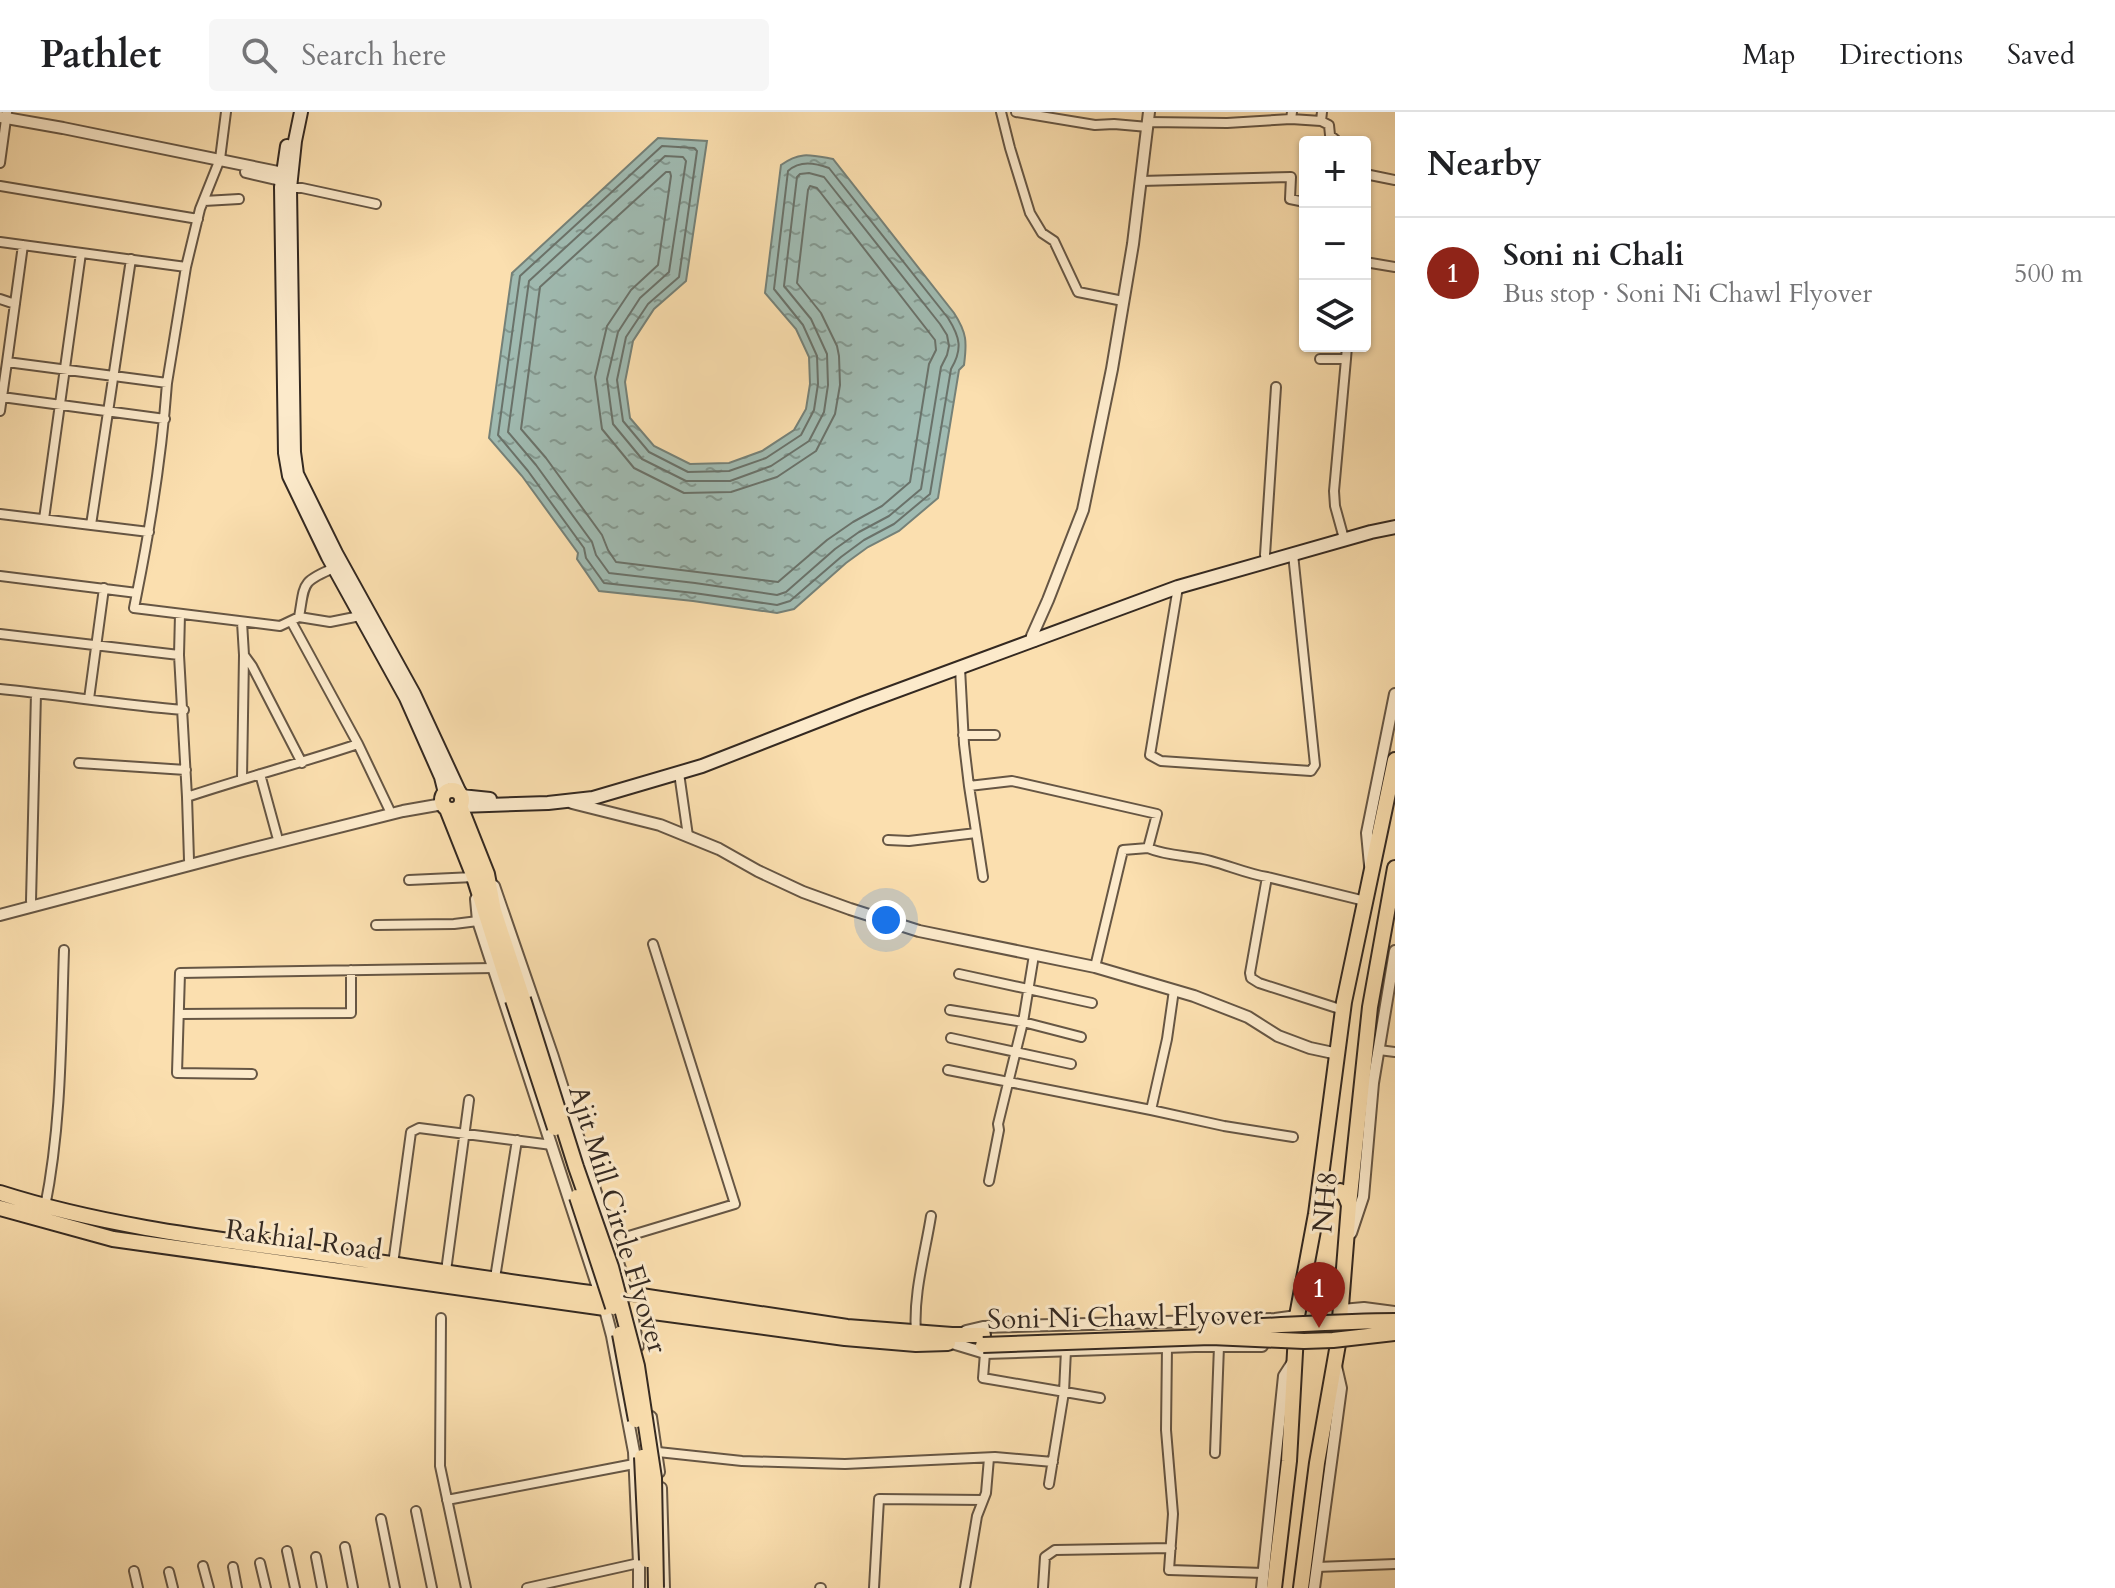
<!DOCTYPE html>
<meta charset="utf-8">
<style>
body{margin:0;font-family:Cardo,serif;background:#f6f6f6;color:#202124}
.controls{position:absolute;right:24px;top:24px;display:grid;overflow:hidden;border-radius:8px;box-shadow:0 2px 6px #0004}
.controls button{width:72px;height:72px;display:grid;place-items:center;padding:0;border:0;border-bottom:2px solid #e0e0e0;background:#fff;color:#202124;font:40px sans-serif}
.you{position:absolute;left:886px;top:808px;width:28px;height:28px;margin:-20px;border:6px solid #fff;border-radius:50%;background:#1a73e8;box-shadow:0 0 0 12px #1a73e833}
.badge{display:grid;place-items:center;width:52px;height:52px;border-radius:50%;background:#8f2418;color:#fff;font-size:26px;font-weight:700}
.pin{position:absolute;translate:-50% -66px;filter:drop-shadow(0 2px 4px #0008)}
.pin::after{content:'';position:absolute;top:42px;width:28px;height:24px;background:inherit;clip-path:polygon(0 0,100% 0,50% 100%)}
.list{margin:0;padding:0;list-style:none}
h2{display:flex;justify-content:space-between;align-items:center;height:104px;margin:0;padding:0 32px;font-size:34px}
h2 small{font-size:26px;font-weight:400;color:#757577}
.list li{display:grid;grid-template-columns:52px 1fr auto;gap:24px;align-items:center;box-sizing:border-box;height:112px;padding:0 32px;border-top:2px solid #e0e0e0}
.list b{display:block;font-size:30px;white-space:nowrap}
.list p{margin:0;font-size:26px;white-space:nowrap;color:#757577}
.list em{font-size:26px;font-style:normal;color:#757577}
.icon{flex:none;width:44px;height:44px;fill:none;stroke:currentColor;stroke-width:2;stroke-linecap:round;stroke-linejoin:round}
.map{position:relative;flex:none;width:1395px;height:1476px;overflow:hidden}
header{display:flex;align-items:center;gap:48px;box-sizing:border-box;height:112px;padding:0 40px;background:#fff;border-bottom:2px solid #e0e0e0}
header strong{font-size:38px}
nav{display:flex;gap:44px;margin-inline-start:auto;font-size:28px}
.search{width:560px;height:72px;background:#f6f6f6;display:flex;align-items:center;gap:20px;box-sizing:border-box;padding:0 28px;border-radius:8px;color:#757577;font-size:30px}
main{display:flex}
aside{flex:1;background:#fff}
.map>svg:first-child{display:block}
.water{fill:url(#water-ripples);stroke:#758178;stroke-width:2}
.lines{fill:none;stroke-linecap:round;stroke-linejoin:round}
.shore{stroke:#6a726a;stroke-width:2}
.minor-casing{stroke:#665644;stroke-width:12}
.tertiary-casing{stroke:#665644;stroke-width:14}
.secondary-casing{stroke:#342921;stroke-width:16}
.primary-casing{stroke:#342921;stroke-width:18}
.minor{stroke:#fceacb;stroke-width:8}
.tertiary{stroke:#fceacb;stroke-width:10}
.secondary{stroke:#fceacb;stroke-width:12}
.primary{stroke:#fbdfaf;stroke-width:14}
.primary-bridge-casing{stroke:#342921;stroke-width:18;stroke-linecap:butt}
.primary-bridge{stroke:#fbdfaf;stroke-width:14}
.labels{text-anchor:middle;stroke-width:6;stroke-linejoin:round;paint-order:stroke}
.street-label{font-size:28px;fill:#342921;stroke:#fceacb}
</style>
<header>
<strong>Pathlet</strong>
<div class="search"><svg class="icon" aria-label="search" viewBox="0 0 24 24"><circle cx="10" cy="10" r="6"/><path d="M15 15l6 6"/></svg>Search here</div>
<nav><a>Map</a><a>Directions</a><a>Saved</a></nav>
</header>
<main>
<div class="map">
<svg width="1395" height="1476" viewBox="0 0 1395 1476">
<defs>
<pattern id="water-ripples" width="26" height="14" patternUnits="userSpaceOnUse" patternTransform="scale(2)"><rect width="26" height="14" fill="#a0bbb2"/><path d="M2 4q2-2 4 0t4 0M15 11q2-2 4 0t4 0" fill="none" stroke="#839890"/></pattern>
</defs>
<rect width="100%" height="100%" fill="#fbdfaf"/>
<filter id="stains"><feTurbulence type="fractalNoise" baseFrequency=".0025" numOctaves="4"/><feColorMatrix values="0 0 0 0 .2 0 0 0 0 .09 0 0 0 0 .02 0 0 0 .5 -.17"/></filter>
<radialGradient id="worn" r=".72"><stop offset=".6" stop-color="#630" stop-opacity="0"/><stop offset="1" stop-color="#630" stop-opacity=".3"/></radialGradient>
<path class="water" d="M658,26L707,29L686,169L654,197L633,229L625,270L630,306L654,334L690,352L729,351L762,339L794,318L806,297L810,272L809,245L796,217L765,181L781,53C800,39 811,43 833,47L954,201C967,221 967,230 964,253L959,258L938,386L899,419L868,435L846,451L794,497L777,501L693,489L599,479L577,447L578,441L522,364L489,326L512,161Z"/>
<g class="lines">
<path class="shore" d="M662,34L694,36L697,39L679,165L648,192L626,225L617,268L623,309L649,340L688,360L729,359L766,346L801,323L814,298L818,272L817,244L803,213L774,177L788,59C800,48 815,51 829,56L948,206C960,225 963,237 951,257L930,382L894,412L864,428L841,445L790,489L777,493L694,481L604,471L586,446L584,436L528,359L498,323L520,164Z
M665,44L683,45L686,49L669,160L640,186L618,220L607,267L613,312L642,347L686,369H730L771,354L809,329L824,300L828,273L827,242L811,207L784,174L797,65L800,62L809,61L824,65L940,212L947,223L949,234L947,243L941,255L921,377L889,404L859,420L835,437L786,480L777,483L695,471L609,461L596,443L592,430L536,353L508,320L529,169Z
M666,60H670L671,64L658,153L631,178L607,214L595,265L602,317L634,356L684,381L731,380L777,365L816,339L835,302L840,273L839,244L837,234L821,201L797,171L808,78L810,74L817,76L935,228L936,238L929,252L910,370L882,394L853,410L827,428L778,470L616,450L608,438L602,423L546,346L521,317L540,175Z"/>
<defs>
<path id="minor" d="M1001,0L1010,36L1030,101L1042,121L1054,129L1078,180L1123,189
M1016,0L1095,13L1114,12L1148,15
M1291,7L1321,9L1322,0
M1321,9L1329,13L1330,23L1338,30
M1148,10L1227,11L1291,7L1292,0
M0,51L7,0
M1365,62L1395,68
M1141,69L1291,65L1290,87L1305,90
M0,74L198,107
M290,76H302L376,92
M204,89L239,87
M0,130L186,155
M1365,150L1395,155
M0,187L15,192
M1320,247H1346L1334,379L1335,394L1343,423
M1346,247L1347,234
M7,250L23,133
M167,271L186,155L200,97L220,47L226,0
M2,285L165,307
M0,299L7,250L167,271C162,341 151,411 137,481
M0,402L149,420
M44,407L81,141
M91,413L131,147
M1265,443L1276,275
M0,464L137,481L134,496L280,514L299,505L330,510L360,504
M1178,475L1150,643L1161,649L1311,659L1315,653L1293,442
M180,502L179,543L187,685C244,666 301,651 358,632L291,509
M299,505C305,472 300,470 334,456
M242,510L244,543L252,554L302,651
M0,522L179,543
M960,556L964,632L969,674L1012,669L1157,702L1148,736C1169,745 1190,743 1211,749C1230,754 1248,762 1267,765L1365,789
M0,577C61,583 122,593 184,598
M89,587L104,476
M963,623H995
M358,632L389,697
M79,651L186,658
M679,661L688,724
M260,662L277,724
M242,666L244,543
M969,674L983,765
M187,685L189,748
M888,728L909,729L976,721
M1267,765L1250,861L1251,866L1259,871L1343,898
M409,768L474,765
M31,789L36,581
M376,813L454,812L478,809
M1095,855L1123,738L1148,736
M959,862L1092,891
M950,898L1023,910L1081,925
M179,902L351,901V858
M951,926L1071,952
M1379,938L1395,940
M948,958L1151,998L1224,1014L1293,1025
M252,962L177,961L180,861L494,856
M1151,998L1167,927L1174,878
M989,1069L999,1018L998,1012L1023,910L1034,843
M45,1095C62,1010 61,924 64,838
M612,1129L735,1092L653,832
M393,1152L411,1020L419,1016L552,1033
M446,1159L469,988
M495,1166L517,1028
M441,1206L440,1354L466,1476
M916,1221C913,1182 925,1142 931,1104
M1167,1235L1166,1318L1173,1402L1169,1458L1264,1461
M985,1241L983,1266L1100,1286
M658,1340L742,1349L845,1352L995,1345L1053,1350
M1215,1341L1219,1234
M1049,1372L1064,1280L1066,1238
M447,1388L634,1352
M416,1399L432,1476
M381,1407L395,1476
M345,1435L353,1476
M287,1439L295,1476
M316,1445L322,1476
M260,1451L266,1476
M203,1454L209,1476
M233,1455L237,1476
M1317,1455L1395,1452
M134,1459L138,1476
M169,1460L173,1476
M527,1476L639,1451
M820,1476H821
M874,1476L879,1387L983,1388
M965,1476L977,1404L986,1381L989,1346
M1043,1476L1045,1445L1055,1438L1171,1436"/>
<path id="tertiary" d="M0,5L63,16L288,62
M246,60L289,70
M1034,529L1032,524L1048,488L1083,398L1112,257L1133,132L1149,0
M572,691L660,713L719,737L758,759L803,780L850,797L919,819L1095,855L1194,884L1248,905L1278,924L1310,936L1338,942
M1370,753L1367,721L1395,582
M494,774L553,945L628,1182
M476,787L478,809L600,1182
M0,803L243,739L403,699L443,692
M1351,1121L1363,1085L1373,971L1395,839
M603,1190L612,1224L634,1340L639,1451V1476
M631,1197L638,1234
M1342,1198L1364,1196L1395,1200
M966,1219L983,1215L1275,1207L1297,1204
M952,1231L985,1241L1195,1234H1262
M651,1305L659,1360
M661,1376L664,1476
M1262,1476L1284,1264L1293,1250
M1314,1476L1341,1276L1336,1254"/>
<path id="secondary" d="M301,0L295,29L290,76L294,340L297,362L336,441L414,582L460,681
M287,34L281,75L285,341L289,364L328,445L406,586L441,665L445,681
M461,684L490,687
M460,694L548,691L593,686L702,654L861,592L1178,475L1371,420L1395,415"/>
<path id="primary" d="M442 688a10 10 0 1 1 20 0a10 10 0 1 1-20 0Z
M460,694L487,762L494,799L523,887
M447,697L474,765L513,888
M0,1081C100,1113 206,1126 311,1140C407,1154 503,1170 600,1182
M1318,1089L1325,1082L1340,1079L1345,1083L1349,1093
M0,1096L113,1127L605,1196
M628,1182L847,1215L952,1223H983
M631,1197L845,1226L916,1232L948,1231
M1274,1476L1289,1349L1297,1204L1316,1102L1344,890L1395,648
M1301,1476L1317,1351L1338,1232L1349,1093L1370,895L1395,756"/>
</defs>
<use href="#minor" class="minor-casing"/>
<use href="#tertiary" class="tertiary-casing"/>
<use href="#secondary" class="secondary-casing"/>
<use href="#primary" class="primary-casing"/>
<use href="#minor" class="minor"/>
<use href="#tertiary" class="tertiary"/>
<use href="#secondary" class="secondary"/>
<use href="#primary" class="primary"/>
<defs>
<path id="primary-bridge" d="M523,887L576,1055L611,1155L637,1254L654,1366L656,1476
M513,888L555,1016
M577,1085L613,1195
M1207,1216C1270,1215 1332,1209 1395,1209
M620,1222L636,1308
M983,1233L1211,1225L1304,1229L1333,1228L1395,1221
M642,1345L647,1448"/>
</defs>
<use href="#primary-bridge" class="primary-bridge-casing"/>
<use href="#primary-bridge" class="primary-bridge"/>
</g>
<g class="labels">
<g class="street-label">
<text transform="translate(1324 1090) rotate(-85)" y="10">NH8</text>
<text transform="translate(619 1107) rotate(73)" y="10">Ajit Mill Circle Flyover</text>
<text transform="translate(304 1127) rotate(8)" y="10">Rakhial Road</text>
<text transform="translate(1125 1204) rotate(-1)" y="10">Soni Ni Chawl Flyover</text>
</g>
</g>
<rect width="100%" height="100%" filter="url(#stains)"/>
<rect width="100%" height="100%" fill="url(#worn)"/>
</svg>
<div class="controls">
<button>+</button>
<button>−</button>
<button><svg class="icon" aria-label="layers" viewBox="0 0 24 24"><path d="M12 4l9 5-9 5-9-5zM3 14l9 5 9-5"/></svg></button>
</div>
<div class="you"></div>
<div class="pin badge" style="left:1319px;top:1216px">1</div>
</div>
<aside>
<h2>Nearby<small></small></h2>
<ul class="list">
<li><span class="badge">1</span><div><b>Soni ni Chali</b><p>Bus stop · Soni Ni Chawl Flyover</p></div><em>500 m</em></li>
</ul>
</aside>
</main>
